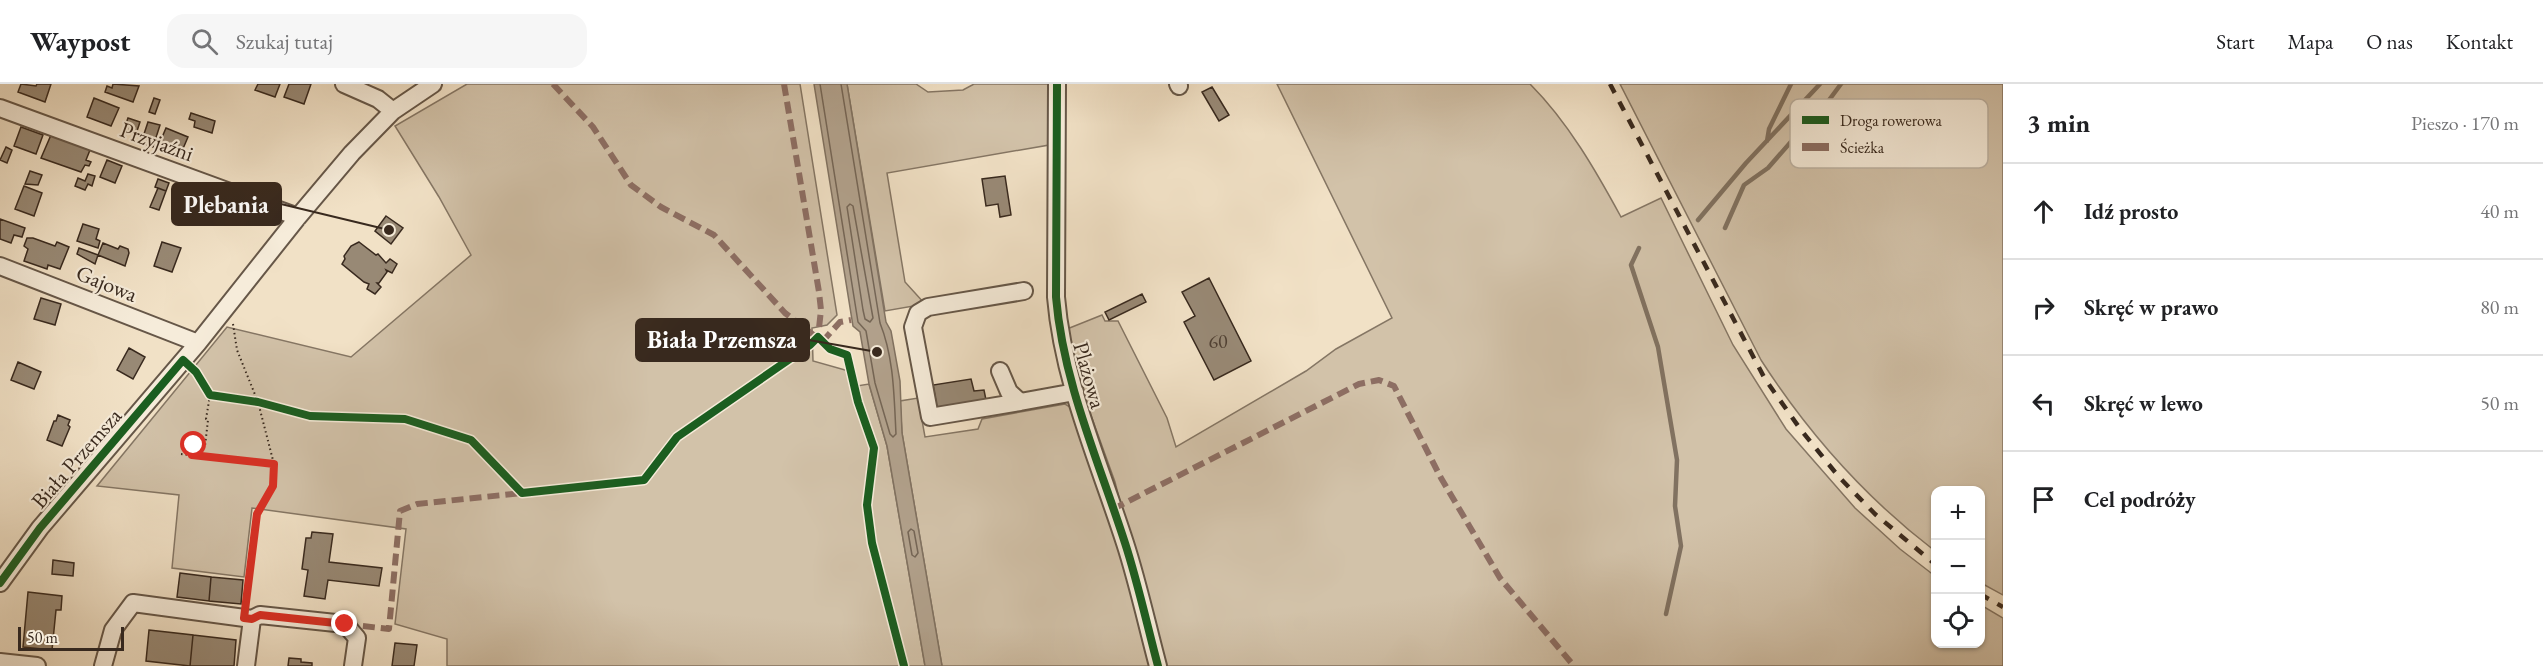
<!DOCTYPE html>
<html lang="pl">
<meta charset="utf-8">
<style>
body{margin:0;font-family:"EB Garamond",serif;background:#f6f6f6;color:#202124}
.controls{position:absolute;right:18px;bottom:18px;display:grid;overflow:hidden;border-radius:12px;box-shadow:0 2px 4px #0004}
.controls button{width:54px;height:54px;display:grid;place-items:center;padding:0;border:0;border-bottom:2px solid #e0e0e0;background:#fff;color:#202124;font:30px sans-serif}
.scale{position:absolute;left:18px;bottom:15px;width:106px;box-sizing:border-box;padding-left:6px;border:3px solid #38291e;border-top:0;font-size:16px;line-height:21px;white-space:nowrap;color:#38291e;-webkit-text-stroke:4px #f6ecda;paint-order:stroke}
.stop{position:absolute;width:18px;height:18px;margin:-14px;border:4px solid #d93025;border-radius:50%;background:#fff}
.stop.end{background:#d93025;border-color:#fff;box-shadow:0 2px 6px #0008}
.list{margin:0;padding:0;list-style:none}
h2{display:flex;justify-content:space-between;align-items:center;height:78px;margin:0;padding:0 24px;font-size:26px}
h2 small{font-size:20px;font-weight:400;color:#757577}
.list li{display:grid;grid-template-columns:39px 1fr auto;gap:18px;align-items:center;box-sizing:border-box;height:96px;padding:0 24px;border-top:2px solid #e0e0e0}
.list b{display:block;font-size:22px;white-space:nowrap}
.list em{font-size:20px;font-style:normal;color:#757577}
.icon{flex:none;width:33px;height:33px;fill:none;stroke:currentColor;stroke-width:2;stroke-linecap:round;stroke-linejoin:round}
.map{position:relative;flex:none;width:2003px;height:582px;overflow:hidden}
header{display:flex;align-items:center;gap:36px;box-sizing:border-box;height:84px;padding:0 30px;background:#fff;border-bottom:2px solid #e0e0e0}
header strong{font-size:28px}
nav{display:flex;gap:33px;margin-inline-start:auto;font-size:21px}
.search{width:420px;height:54px;background:#f6f6f6;display:flex;align-items:center;gap:15px;box-sizing:border-box;padding:0 21px;border-radius:18px;color:#757577;font-size:22px}
main{display:flex}
aside{flex:1;background:#fff}
.map>svg:first-child{display:block}
.green{fill:#d2c2a9;stroke:#857664;stroke-width:1.5}
.water{fill:#b2a28d;stroke:#817261;stroke-width:1.5}
.lines{fill:none;stroke-linecap:round;stroke-linejoin:round}
.shore{stroke:#756656;stroke-width:1.5}
.stream{stroke:#817261;stroke-width:4.5}
.building{fill:#988975;stroke:#38291e;stroke-width:1.5}
.minor-casing{stroke:#665748;stroke-width:20}
.path{stroke:#38291e;stroke-width:2;stroke-dasharray:1.5 3;stroke-linecap:butt}
.minor{stroke:#f6ecda;stroke-width:16}
.rail{stroke:#38291e;stroke-width:4.5;stroke-dasharray:10 10;stroke-linecap:butt}
.quiet{stroke:#8d6e63;stroke-width:6;stroke-dasharray:12 6;stroke-linecap:butt}
.cycleway-casing{stroke:#f6ecda;stroke-width:11}
.cycleway{stroke:#1b5e20;stroke-width:8}
.route{stroke:#d93025;stroke-width:8}
.labels{text-anchor:middle;stroke-width:4.5;stroke-linejoin:round;paint-order:stroke}
.number-label{font-size:20px;fill:#504134}
.street-label{font-size:22px;fill:#38291e;stroke:#f6ecda}
.key{fill:#f6ecda;stroke:#bdb2a2;stroke-width:1.5}
.key-label{font-size:16px;fill:#38291e}
.leader{fill:none;stroke:#38291e;stroke-width:2}
.callout-dot{fill:#38291e;stroke:#f6ecda;stroke-width:2}
.callout{fill:#38291e;stroke:#38291e;stroke-width:2}
.callout-label{font-size:24px;text-anchor:middle;font-weight:bold;fill:#fff}
</style>
<header>
<strong>Waypost</strong>
<div class="search"><svg class="icon" aria-label="search" viewBox="0 0 24 24"><circle cx="10" cy="10" r="6"/><path d="M15 15l6 6"/></svg>Szukaj tutaj</div>
<nav><a>Start</a><a>Mapa</a><a>O nas</a><a>Kontakt</a></nav>
</header>
<main>
<div class="map">
<svg width="2003" height="582" viewBox="0 0 2003 582">
<rect width="100%" height="100%" fill="#f1e1c6"/>
<filter id="stains"><feTurbulence type="fractalNoise" baseFrequency=".00333" numOctaves="4"/><feColorMatrix values="0 0 0 0 .2 0 0 0 0 .09 0 0 0 0 .02 0 0 0 .5 -.17"/></filter>
<radialGradient id="worn" r=".72"><stop offset=".6" stop-color="#630" stop-opacity="0"/><stop offset="1" stop-color="#630" stop-opacity=".3"/></radialGradient>
<path class="green" d="M467,0H800L837,231L827,241L812,244L813,277L845,286L854,285L857,302L869,300L887,362L925,582H447V555L395,540L406,445L252,424L244,493L172,484L179,411L97,402L227,243L351,273L471,171L439,113L395,42Z
M847,0H916L928,8L963,6L974,0H1049V61L887,89L905,198L925,220L885,227Z
M1277,0H1530C1568,38 1596,87 1621,133L1661,114L1733,261L1786,345L1855,424L1900,465L1935,492L1936,560H1980L1981,521L2003,534V582H942L902,349L900,317L918,314L925,353L978,345L982,335L1065,320L1075,326L1123,430L1115,398L1075,287L1067,245L1102,231L1105,237H1118L1167,334L1176,363L1306,287L1336,265L1392,234Z
M1620,0H2003V511L1981,499L1980,406H1936L1935,467C1867,415 1808,349 1761,276Z"/>
<path class="water" d="M814,0H847L886,238L891,247L900,297L902,349L942,582H925L887,362L869,300L860,248L853,242Z"/>
<g class="lines">
<path class="shore" d="M820,0L858,238L866,247L875,299L890,350L893,353L896,350C894,312 894,274 880,239L841,0
M850,120L853,122L873,234L870,238L865,235L863,226L847,123Z
M911,445L914,447L918,469L915,473L912,471L908,448Z"/>
<path class="stream" d="M1767,57L1769,45L1791,0
M1698,136L1746,79L1820,0
M1725,144L1744,101L1768,84L1796,52L1815,35L1841,0
M1639,164L1631,181L1658,263L1677,376L1675,422L1681,462L1666,530"/>
</g>
<path class="building" d="M21,0L36,2L37,0H51L45,18L18,8Z
M113,0L139,2L133,18L105,8L107,2L112,4Z
M258,0H280L275,13L255,6Z
M289,0H311L304,20L284,13Z
M1212,3L1229,31L1219,37L1202,8Z
M94,14L119,24L111,42L87,33Z
M154,14L160,16L155,30L149,28Z
M191,29L215,37L212,49L194,43L195,37L189,35Z
M128,34L140,38L136,50L124,45Z
M148,38L160,41L153,63L141,59Z
M21,43L43,51L36,70L14,62Z
M166,44L188,53L179,74L157,65Z
M51,51L90,66L86,76L91,78L89,82L85,81L81,88L41,74Z
M6,63L12,66L7,79L0,76Z
M107,76L122,82L115,99L100,93Z
M30,87L42,91L38,101L25,100Z
M88,90L95,92L92,102L88,100L85,106L75,102L78,94L85,97Z
M1005,92L1011,131L1000,133L998,120L986,122L982,95Z
M158,95L169,99L166,107L155,103Z
M24,102L42,109L34,132L15,125Z
M158,104L166,107L159,126L150,123Z
M386,132L403,144L391,160L375,147Z
M0,135L25,144L22,153L14,151L11,159L0,155Z
M83,140L99,145L96,155L100,157L98,164L77,157Z
M27,154H33L55,162L57,158L69,163L60,185L48,181L47,185L24,177L28,165L24,162Z
M162,158L181,164L172,188L154,182Z
M359,158L376,171L378,170L386,179L390,175L397,180L392,189L386,186L387,188L379,199H377L381,203L375,210L367,205L369,200L364,198L342,180L345,175L344,172L351,162Z
M103,159L118,165L120,162L128,165L129,169L125,182L98,171Z
M79,164L98,171L95,180L77,170Z
M1209,194L1251,277L1214,296L1184,238L1195,232L1182,208Z
M1142,210L1146,218L1109,236L1105,228Z
M41,214L61,220L55,241L34,235Z
M129,264L145,273L133,295L117,286Z
M18,278L41,288L34,305L11,296Z
M971,295L974,307L984,306L986,316L937,324L933,301Z
M58,331L70,336L68,341L70,343L62,362L47,356L54,337H56Z
M312,448L333,450L329,478L382,484L379,502L328,496L325,515L304,512L308,486L302,485L306,454H311Z
M53,476L74,479L73,492L52,490Z
M180,489L211,493L209,517L177,513Z
M211,493L243,496L241,520L209,517Z
M28,508L62,512L61,526H56L52,566L23,563Z
M149,546L193,551L190,582L146,577Z
M193,551L236,556L234,582H190Z
M395,559L417,561L414,582H392Z
M289,574L301,575V578L312,579V582H288Z"/>
<g class="lines">
<defs>
<path id="minor" d="M344,0L378,15L393,27
M1057,0L1056,213C1063,298 1099,378 1125,459C1138,499 1147,541 1158,582
M1178,0L1179,2
M0,24L298,133
M0,182L198,259
M1000,287L1009,308L1020,318L1075,308
M1020,318L930,333L913,243L918,229L928,223L1024,207
M0,499L40,444L198,259L298,133L352,69L393,27L433,0
M0,578L37,582
M103,582L113,546L133,519L252,535
M246,582L252,535L260,531L345,540L357,554L353,582"/>
</defs>
<use href="#minor" class="minor-casing"/>
<path class="path" d="M233,240L237,266L258,318L275,384L273,402L257,430L246,519
M181,370L274,380
M192,371L194,361L205,362L208,336L206,335L210,311"/>
<use href="#minor" class="minor"/>
<path class="rail" d="M1610,0L1765,295L1801,346L1839,393L1875,430L1936,481
M1980,510L2003,523"/>
<path class="quiet" d="M553,0L593,43L631,101L661,123L714,151L785,229L820,256
M784,0L819,208L821,226L818,253L815,257
M822,258L840,238L851,236
M1113,425L1359,300L1379,296L1394,302L1441,394L1500,494L1574,582
M345,540L389,545L400,427L417,420L522,409"/>
<defs>
<path id="cycleway" d="M1057,0L1056,213C1063,298 1099,378 1125,459C1138,499 1147,541 1158,582
M0,499L40,444L183,276L196,288L210,311L258,318L310,332L405,335L471,356L522,409L644,396L677,353L810,261L818,253L830,265L847,271L858,318L874,364L867,421L872,459L904,582"/>
</defs>
<use href="#cycleway" class="cycleway-casing"/>
<use href="#cycleway" class="cycleway"/>
</g>
<g class="lines">
<path class="route" d="M194,361L192,371L274,380L273,402L257,430L244,534L252,535L260,531L345,540"/>
</g>
<g class="labels">
<g class="number-label">
<text x="1218" y="264">60</text>
</g>
<g class="street-label">
<text transform="translate(157 57) rotate(20)" y="8">Przyjaźni</text>
<text transform="translate(107 199) rotate(22)" y="8">Gajowa</text>
<text transform="translate(1090 291) rotate(74)" y="8">Plażowa</text>
<text transform="translate(76 374) rotate(-49)" y="8">Biała Przemsza</text>
</g>
</g>
<rect x="1790" y="15" width="198" height="69" rx="9" class="key"/>
<rect x="1802" y="32" width="27" height="8" fill="#1b5e20"/>
<rect x="1802" y="59" width="27" height="8" fill="#8d6e63"/>
<g class="key-label">
<text x="1840" y="42">Droga rowerowa</text>
<text x="1840" y="69">Ścieżka</text>
</g>
<path class="leader" d="M389 146L281 120M877 268L809 256"/>
<g class="callout-dot">
<circle cx="389" cy="146" r="6"/>
<circle cx="877" cy="268" r="6"/>
</g>
<g class="callout">
<rect x="172" y="99" width="109" height="42" rx="6"/>
<rect x="636" y="235" width="173" height="42" rx="6"/>
</g>
<g class="callout-label">
<text x="226" y="129">Plebania</text>
<text x="722" y="264">Biała Przemsza</text>
</g>
<rect width="100%" height="100%" filter="url(#stains)"/>
<rect width="100%" height="100%" fill="url(#worn)"/>
</svg>
<div class="controls">
<button>+</button>
<button>−</button>
<button><svg class="icon" aria-label="locate" viewBox="0 0 24 24"><circle cx="12" cy="12" r="6"/><path d="M12 2v4M12 18v4M2 12h4M18 12h4"/></svg></button>
</div>
<div class="scale">50 m</div>
<div class="stop" style="left:194px;top:361px"></div>
<div class="stop end" style="left:345px;top:540px"></div>
</div>
<aside>
<h2>3 min<small>Pieszo · 170 m</small></h2>
<ul class="list">
<li><svg class="icon" aria-label="ahead" viewBox="0 0 24 24"><path d="M12 20V5M6 11l6-6 6 6"/></svg><div><b>Idź prosto</b></div><em>40 m</em></li>
<li><svg class="icon" aria-label="right" viewBox="0 0 24 24"><path d="M7 20v-9h11M14 6l5 5-5 5"/></svg><div><b>Skręć w prawo</b></div><em>80 m</em></li>
<li><svg class="icon" aria-label="left" viewBox="0 0 24 24"><path d="M17 20v-9H6M10 6l-5 5 5 5"/></svg><div><b>Skręć w lewo</b></div><em>50 m</em></li>
<li><svg class="icon" aria-label="arrive" viewBox="0 0 24 24"><path d="M6 21V4h12l-3 4 3 4H6"/></svg><div><b>Cel podróży</b></div></li>
</ul>
</aside>
</main>
